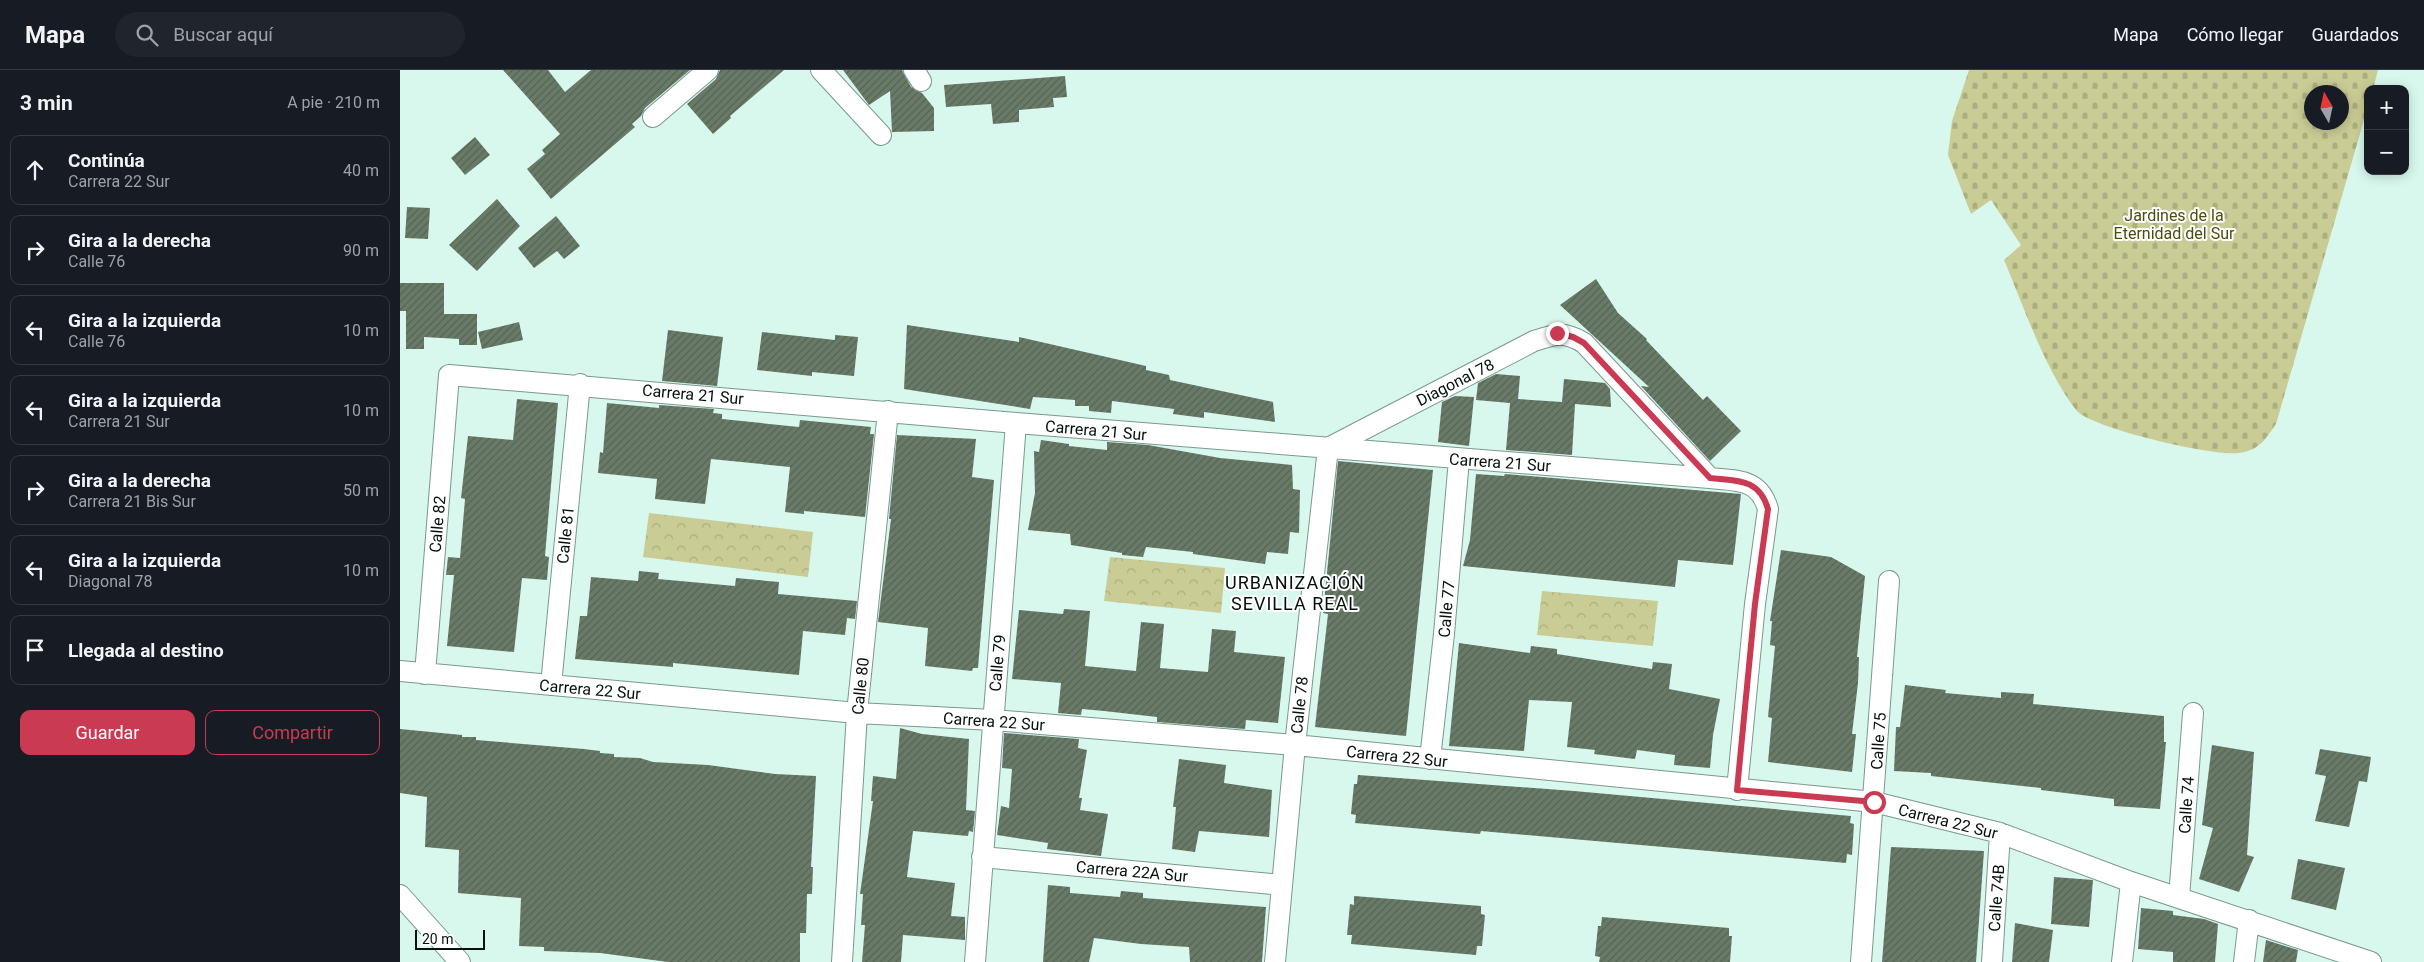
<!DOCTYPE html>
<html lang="es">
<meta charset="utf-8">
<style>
body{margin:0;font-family:Roboto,sans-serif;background:#20242c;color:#f1f3f6}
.controls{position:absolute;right:15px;top:15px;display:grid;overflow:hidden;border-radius:10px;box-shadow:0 2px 12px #0003}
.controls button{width:45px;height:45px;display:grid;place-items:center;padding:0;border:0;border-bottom:1px solid #363941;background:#171b24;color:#f1f3f6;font:25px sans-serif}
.compass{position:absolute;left:1904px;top:15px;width:45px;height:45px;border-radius:50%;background:#171b24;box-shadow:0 2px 12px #0003;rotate:351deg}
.scale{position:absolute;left:15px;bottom:12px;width:70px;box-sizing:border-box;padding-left:5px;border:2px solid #05100d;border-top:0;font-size:14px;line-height:18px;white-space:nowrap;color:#05100d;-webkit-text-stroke:4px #fff;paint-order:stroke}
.stop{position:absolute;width:15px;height:15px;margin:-11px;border:4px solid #ca3a52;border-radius:50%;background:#fff}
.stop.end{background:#ca3a52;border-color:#fff;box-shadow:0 1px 5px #0008}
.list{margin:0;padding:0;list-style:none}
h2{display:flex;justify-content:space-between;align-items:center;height:65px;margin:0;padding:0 20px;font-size:21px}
h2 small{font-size:16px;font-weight:400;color:#9ea1a6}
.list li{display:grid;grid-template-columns:32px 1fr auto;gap:15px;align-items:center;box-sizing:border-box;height:70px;margin:0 10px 10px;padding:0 10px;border:1px solid #363941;border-radius:10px}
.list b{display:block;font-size:19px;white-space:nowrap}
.list p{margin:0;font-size:16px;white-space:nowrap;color:#9ea1a6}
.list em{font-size:16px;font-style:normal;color:#9ea1a6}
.actions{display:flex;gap:10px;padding:15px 20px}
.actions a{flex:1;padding:11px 0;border:1px solid #ca3a52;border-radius:10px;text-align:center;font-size:18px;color:#ca3a52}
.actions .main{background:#ca3a52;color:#fff}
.icon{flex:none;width:28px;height:28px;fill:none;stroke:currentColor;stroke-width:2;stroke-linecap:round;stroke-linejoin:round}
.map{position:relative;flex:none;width:2024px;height:892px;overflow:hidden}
header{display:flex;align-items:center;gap:30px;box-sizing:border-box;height:70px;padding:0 25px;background:#171b24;border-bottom:1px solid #363941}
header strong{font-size:24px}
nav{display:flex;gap:28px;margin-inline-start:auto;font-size:18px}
.search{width:350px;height:45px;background:#20242c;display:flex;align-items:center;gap:12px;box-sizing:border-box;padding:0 18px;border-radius:28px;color:#9ea1a6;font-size:19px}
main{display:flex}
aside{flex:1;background:#171b24}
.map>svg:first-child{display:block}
.cemetery{fill:url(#cemetery-stones);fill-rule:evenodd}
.park{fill:url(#park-crowns)}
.building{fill:url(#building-hatch)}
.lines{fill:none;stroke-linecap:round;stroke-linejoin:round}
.street-casing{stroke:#7a988f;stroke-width:22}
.street{stroke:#fff;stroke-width:20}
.route{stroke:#ca3a52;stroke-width:6}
.labels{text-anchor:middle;stroke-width:4;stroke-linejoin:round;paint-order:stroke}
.park-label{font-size:16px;fill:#4b4d0c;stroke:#fff}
.street-label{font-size:16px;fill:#05100d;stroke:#fff}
.neighbourhood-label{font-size:18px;letter-spacing:1px;fill:#05100d;stroke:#fff}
</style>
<header>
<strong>Mapa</strong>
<div class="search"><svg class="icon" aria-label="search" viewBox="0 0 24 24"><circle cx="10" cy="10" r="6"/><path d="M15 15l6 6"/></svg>Buscar aquí</div>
<nav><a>Mapa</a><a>Cómo llegar</a><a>Guardados</a></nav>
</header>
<main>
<aside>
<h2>3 min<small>A pie · 210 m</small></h2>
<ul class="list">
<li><svg class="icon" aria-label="ahead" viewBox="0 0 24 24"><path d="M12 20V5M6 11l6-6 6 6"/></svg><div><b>Continúa</b><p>Carrera 22 Sur</p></div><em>40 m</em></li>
<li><svg class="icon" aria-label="right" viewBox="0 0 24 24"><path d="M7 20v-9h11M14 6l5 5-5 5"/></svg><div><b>Gira a la derecha</b><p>Calle 76</p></div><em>90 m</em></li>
<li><svg class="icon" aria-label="left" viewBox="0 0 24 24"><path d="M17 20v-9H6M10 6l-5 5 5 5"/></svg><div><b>Gira a la izquierda</b><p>Calle 76</p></div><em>10 m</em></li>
<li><svg class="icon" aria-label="left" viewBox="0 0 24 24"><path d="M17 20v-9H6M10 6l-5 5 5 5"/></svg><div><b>Gira a la izquierda</b><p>Carrera 21 Sur</p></div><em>10 m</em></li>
<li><svg class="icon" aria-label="right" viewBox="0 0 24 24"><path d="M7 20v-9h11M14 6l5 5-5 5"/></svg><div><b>Gira a la derecha</b><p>Carrera 21 Bis Sur</p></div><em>50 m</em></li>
<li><svg class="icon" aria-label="left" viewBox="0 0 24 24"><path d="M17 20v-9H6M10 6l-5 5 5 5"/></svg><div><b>Gira a la izquierda</b><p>Diagonal 78</p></div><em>10 m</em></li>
<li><svg class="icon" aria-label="arrive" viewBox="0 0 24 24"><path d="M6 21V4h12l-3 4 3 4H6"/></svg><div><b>Llegada al destino</b></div></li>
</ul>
<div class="actions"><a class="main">Guardar</a><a>Compartir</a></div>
</aside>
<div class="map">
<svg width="2024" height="892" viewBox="0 0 2024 892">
<defs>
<pattern id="cemetery-stones" width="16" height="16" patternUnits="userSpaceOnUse" patternTransform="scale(1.25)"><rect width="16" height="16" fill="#c9cc94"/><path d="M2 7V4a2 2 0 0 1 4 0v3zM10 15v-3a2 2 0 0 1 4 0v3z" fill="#abae7e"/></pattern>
<pattern id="park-crowns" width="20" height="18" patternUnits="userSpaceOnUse" patternTransform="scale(1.25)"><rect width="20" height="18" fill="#c9cc94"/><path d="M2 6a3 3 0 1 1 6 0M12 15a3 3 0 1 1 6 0" fill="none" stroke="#abae7e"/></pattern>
<pattern id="building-hatch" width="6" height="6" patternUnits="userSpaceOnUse" patternTransform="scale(1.25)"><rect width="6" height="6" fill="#697b68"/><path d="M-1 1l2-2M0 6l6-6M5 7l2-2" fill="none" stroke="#546354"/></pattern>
</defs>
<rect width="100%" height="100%" fill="#d8f8ee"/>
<path class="cemetery" d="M1569,0H1978L1973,19H1968V36L1876,354C1866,369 1858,381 1839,383C1815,387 1690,358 1676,340C1645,300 1624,237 1604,190L1621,175L1591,130L1571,144L1548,85L1552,51ZM1912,22H1942V52H1912Z"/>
<path class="park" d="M249,443L413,462L408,507L243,487Z
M710,487L825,498L821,543L704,531Z
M1142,521L1258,531L1253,576L1137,565Z"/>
<path class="building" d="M103,0H148L165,22L191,0H290L245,38L241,46L232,54L235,57L151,129L127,99L145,84L142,80L160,64Z
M320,0H384L330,46L331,48L313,64L287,34L316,9Z
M443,0H502L511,17L522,23L534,38V61L492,62L490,21L469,35Z
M665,6L667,27L653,28L654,37L619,40V52L593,54L591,34L546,37L544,15Z
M75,67L90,85L65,105L51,88Z
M97,129L120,156L77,201L49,175Z
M7,137L30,138L28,169L5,168Z
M156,146L180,176L164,189L157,181L134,198L118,178Z
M1196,209L1218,243L1247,269L1246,270L1303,330L1307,326L1341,361L1310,391L1241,316L1249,317L1160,235Z
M0,213H44V244H77V275H59V269L24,267V279H6V241H0Z
M119,252L123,270L82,279L78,262Z
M507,255L619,272V267L746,296V300L769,305L770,310L873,332L875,352L804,342V348L773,344L774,339L712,331L711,343L689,341V336H675V330L633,327L630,339L504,319Z
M268,260L323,267L317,316L262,311Z
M362,262L435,270V265L458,267L454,306L412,302V306L357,300Z
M1096,304L1120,306L1118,329L1162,332L1164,309L1205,313L1210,319L1211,337L1175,334L1172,385L1106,380L1110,333L1076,330L1078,313Z
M1055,326L1074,327L1069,376L1038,372L1042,332Z
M117,329L158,333L145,486L149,487L147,510L122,508L114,582L47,576L54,505H46L48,487L60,488L65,429L61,428L68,366L113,370Z
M207,333L259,338V335L314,339L313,343L322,344V349L399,357L400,350L471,357L470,364H474L465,447L404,441V444L385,442L390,397L311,389L305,434L255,429L257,409L198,403L200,382L203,383Z
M497,365L576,369L572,407L594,410L578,598H573L572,601L525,596L528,558L478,552L491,449H489Z
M641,370L669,374V376L707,380V372L748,375L820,388L892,395L893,419L900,420L899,463L890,462L888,484L867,482L865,494L793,484V482L746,477L743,487L722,485V483L671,475L670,464L628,460L635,423L634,381L639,382Z
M938,391L1033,400L1006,666L915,657L928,544L923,543Z
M1076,404L1104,406L1105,404L1341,424L1333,495L1278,490L1275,517L1063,496L1070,470Z
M1381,480L1431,487L1465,506L1457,587H1459L1458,613L1452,664H1456L1452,702L1368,692L1372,648L1368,647L1375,576L1370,575L1372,551H1370Z
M239,501L259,503L258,509L335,516L336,508L379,512L378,524L457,531L455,549L447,548L445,565L403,561L399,605L273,593V597L175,589L180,546H187L191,507L238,511Z
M664,539L690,541L685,596L736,601L741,552L764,554L760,598L808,602L812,559L836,561L834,582L885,587L878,653L846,650L845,659L757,652V647L704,641L682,639L681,645L658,643L661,613L612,609L619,540L663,544Z
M1059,573L1130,583L1131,576L1157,579V584L1252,599L1253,592L1272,594L1269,619L1320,629L1313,665L1310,698L1274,695L1275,685L1237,680L1235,689L1194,684L1195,680L1167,677L1172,632L1129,630L1124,681L1049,676Z
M1505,615L1546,620L1545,623L1601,628V622L1634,624L1633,634L1764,646V672H1766L1760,739L1714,736V729L1641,720V718L1531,706V703L1494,701L1496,657H1500Z
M500,658L522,664L569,669L566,740L575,741L573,762L569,761L568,766L513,761L507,807L555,813L551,846L565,847V870L503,865L501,892H462L465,855H461L463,824H460L473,731H471L473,706L496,709Z
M0,659L62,665V667H76V670L184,679L200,681V683L214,684V687L240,688L253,692L308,695L375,704L416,706L411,797H413L412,824H407L406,863H400V892H268L200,883L144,881V877L119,876L121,828L58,823L59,780L25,777L27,727L0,723Z
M604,663L679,669L678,678L687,680L679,728H682L680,740L708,744L701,786L647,779L648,773L597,765L601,736L609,738L612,699L602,698Z
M1812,675L1854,682L1847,785L1854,787L1839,822L1799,809L1813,758L1802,755Z
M1920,679L1971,687L1967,712L1959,711L1949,757L1915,751L1926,706L1915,704Z
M779,689L826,695L824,713L872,720L869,767L799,761L795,782L772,779L776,737H773Z
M958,705L1174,721L1451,746L1450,753L1454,754L1452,785L1447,784L1446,793L1081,761L1080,764L955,753L956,745L951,744L954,714H957Z
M1491,777L1584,781L1576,892H1482Z
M1898,789L1945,798L1936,840L1891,829Z
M1654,807L1693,810L1689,857L1651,854Z
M648,815L670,817V823L720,827L721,821L743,823V828L866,837L862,892H790L789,877L741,874L694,868L689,892H643Z
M954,826L1081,836V844L1085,845L1082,876H1077L1076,885L951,874L952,865H947L950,834L954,835Z
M1741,838L1773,841V845L1804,849L1818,854L1815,892H1773V882L1738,879Z
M1202,847L1329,858V866H1332L1330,892H1199L1200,887L1195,886L1198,856H1201Z
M1615,853L1653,860L1649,892H1612Z
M1866,870L1898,880L1896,892H1863Z"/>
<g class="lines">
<defs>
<path id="street" d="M421,0L481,65
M514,0L521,11
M253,47L308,0
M0,601L457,643L593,650L895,675L1474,732L1600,763L1731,812L1971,892
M25,604L49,305L616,353L1310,408C1337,411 1359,408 1368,439L1355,534L1337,720
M151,615L180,314
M1030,689L1044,564L1059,389
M582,787L882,815
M0,825L60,892
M1779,828L1793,643
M442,892L457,643L488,341
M575,892L616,353
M875,892L895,675L928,378L1134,271C1156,264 1164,261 1184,273L1310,408
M1461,892L1489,511
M1592,892L1600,763
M1722,892L1731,812
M1844,892L1849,850"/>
</defs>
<use href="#street" class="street-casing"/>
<use href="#street" class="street"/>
</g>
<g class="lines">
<path class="route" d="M1157,263L1173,267L1184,273L1310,408C1337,411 1359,408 1368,439L1355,534L1337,720L1474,732"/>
</g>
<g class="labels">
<g class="park-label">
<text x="1774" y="151">Jardines de la<tspan x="1774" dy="18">Eternidad del Sur</tspan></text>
</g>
<g class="street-label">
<text transform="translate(1055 312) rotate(-27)" y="6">Diagonal 78</text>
<text transform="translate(293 324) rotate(5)" y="6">Carrera 21 Sur</text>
<text transform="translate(696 360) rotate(5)" y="6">Carrera 21 Sur</text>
<text transform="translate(1100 392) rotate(4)" y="6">Carrera 21 Sur</text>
<text transform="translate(37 454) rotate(-85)" y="6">Calle 82</text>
<text transform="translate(165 465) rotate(-84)" y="6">Calle 81</text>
<text transform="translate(1046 539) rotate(-85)" y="6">Calle 77</text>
<text transform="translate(597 593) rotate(-85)" y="6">Calle 79</text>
<text transform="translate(460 616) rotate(-84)" y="6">Calle 80</text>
<text transform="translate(190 619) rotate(5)" y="6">Carrera 22 Sur</text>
<text transform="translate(899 635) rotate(-84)" y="6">Calle 78</text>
<text transform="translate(594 651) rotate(4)" y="6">Carrera 22 Sur</text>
<text transform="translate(1478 671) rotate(-86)" y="6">Calle 75</text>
<text transform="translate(997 686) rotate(6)" y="6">Carrera 22 Sur</text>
<text transform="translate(1786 735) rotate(-86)" y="6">Calle 74</text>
<text transform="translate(1548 751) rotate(14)" y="6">Carrera 22 Sur</text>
<text transform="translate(732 801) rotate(5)" y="6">Carrera 22A Sur</text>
<text transform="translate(1596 828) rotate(-86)" y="6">Calle 74B</text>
</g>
<g class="neighbourhood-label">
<text x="895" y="519">URBANIZACIÓN<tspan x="895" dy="21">SEVILLA REAL</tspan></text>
</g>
</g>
</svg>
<div class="controls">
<button>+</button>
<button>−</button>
</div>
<svg class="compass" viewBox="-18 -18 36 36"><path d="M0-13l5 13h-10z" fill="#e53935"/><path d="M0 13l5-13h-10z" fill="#9ea1a6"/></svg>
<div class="scale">20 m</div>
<div class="stop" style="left:1474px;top:732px"></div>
<div class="stop end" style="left:1157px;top:263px"></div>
</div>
</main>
